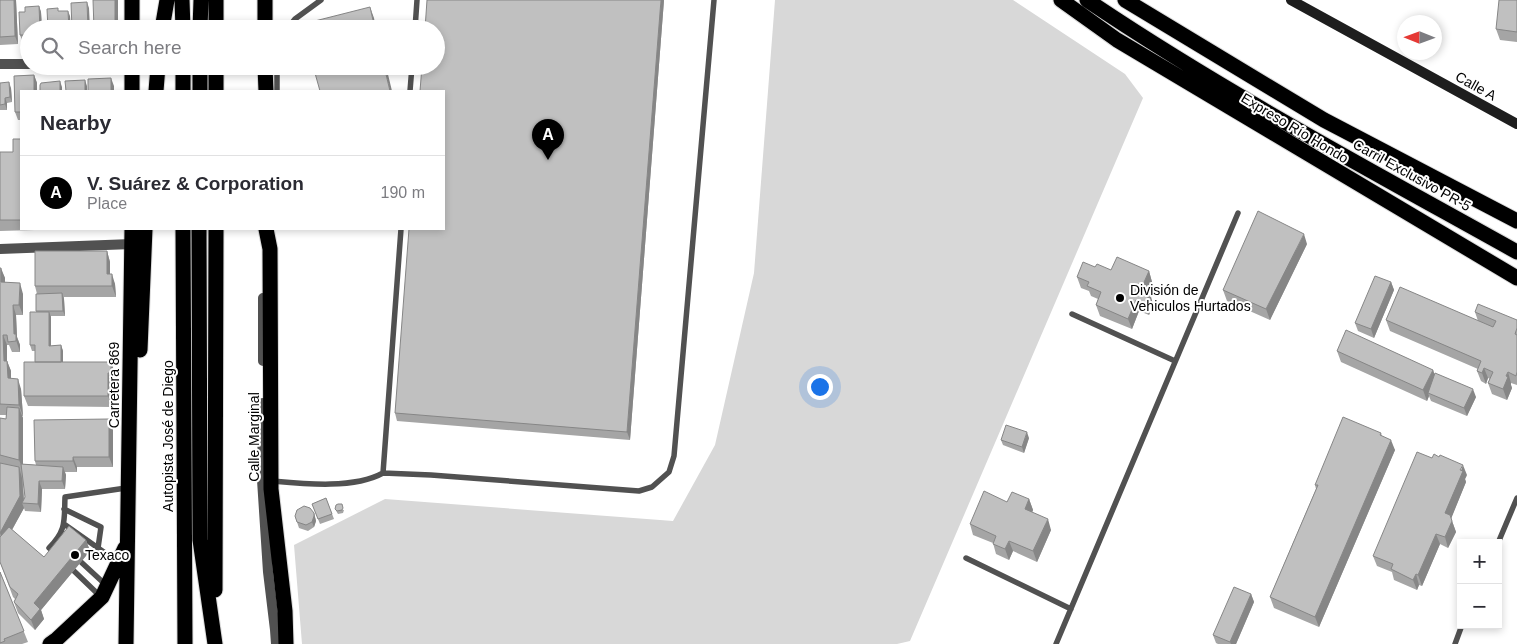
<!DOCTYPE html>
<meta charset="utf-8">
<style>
body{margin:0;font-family:Arial,sans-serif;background:#f2f2f3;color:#2b2b33}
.controls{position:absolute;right:15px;bottom:15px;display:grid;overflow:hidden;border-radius:0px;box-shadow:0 2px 8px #0003}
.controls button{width:45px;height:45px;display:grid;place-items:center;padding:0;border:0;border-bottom:1px solid #e1e1e2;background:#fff;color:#2b2b33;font:25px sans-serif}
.compass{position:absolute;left:1397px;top:15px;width:45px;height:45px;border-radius:50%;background:#fff;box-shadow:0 2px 8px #0003;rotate:271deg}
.you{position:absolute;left:819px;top:386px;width:18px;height:18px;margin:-12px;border:4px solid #fff;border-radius:50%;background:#1a73e8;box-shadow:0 0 0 8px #1a73e833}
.badge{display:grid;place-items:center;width:32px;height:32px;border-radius:50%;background:#000;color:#fff;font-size:16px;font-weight:700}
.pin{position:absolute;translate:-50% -41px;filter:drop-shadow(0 1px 2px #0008)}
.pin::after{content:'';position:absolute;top:26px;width:18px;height:15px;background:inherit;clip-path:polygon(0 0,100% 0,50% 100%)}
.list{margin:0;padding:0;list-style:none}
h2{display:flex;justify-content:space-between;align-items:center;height:65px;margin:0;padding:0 20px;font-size:21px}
h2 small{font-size:16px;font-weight:400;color:#7c7c81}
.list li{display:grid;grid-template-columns:32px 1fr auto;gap:15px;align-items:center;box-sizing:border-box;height:75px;padding:0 20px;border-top:1px solid #e1e1e2}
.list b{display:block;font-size:19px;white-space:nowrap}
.list p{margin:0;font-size:16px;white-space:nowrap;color:#7c7c81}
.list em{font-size:16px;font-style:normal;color:#7c7c81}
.icon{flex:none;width:28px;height:28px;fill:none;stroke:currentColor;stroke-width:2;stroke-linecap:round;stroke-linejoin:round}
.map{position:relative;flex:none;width:1517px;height:644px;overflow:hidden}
.search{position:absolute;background:#fff;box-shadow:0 2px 8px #0003;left:20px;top:20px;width:425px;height:55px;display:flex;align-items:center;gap:12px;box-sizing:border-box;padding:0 18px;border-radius:28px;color:#7c7c81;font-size:19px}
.panel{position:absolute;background:#fff;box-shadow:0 2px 8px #0003;left:20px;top:90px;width:425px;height:140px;border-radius:0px}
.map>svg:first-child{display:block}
.green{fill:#d8d8d8}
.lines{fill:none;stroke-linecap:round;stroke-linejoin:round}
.highway-casing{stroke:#dbdbdb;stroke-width:17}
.lane{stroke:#515151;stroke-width:5.5}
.street{stroke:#515151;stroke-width:10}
.secondary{stroke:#1e1e1e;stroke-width:10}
.highway{stroke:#000;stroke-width:15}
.wall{fill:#a5a5a5;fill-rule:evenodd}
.shaded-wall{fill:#868686}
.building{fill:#c0c0c0;stroke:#868686}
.poi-dot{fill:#000;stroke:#fff;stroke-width:2}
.labels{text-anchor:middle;stroke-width:4;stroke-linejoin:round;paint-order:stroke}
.street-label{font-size:14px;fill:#000;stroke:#fff}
.poi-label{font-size:14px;fill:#000;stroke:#fff;text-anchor:start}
</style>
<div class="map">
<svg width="1517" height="644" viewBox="0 0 1517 644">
<rect width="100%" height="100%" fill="#fff"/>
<path class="green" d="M775,0H1013L1125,74L1143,98L910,641L897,644H302L294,545L385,499L673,521L715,445L754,273Z"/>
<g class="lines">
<defs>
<path id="highway" d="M132,0V29
M182,0L183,29
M216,0V29
M265,0V29
M1061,0L1117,40L1517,278
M1087,0C1225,93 1372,171 1517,252
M1125,0L1324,120L1517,221
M162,29L167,0
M200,29L201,0
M183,66V91
M216,66V91
M265,66L266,91
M132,91V66
M156,91L158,66
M200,91V66
M183,229L185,644
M199,229L200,540L215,644
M266,229L270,249L271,489L285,611L286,644
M140,350L145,229
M215,590L216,229
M50,644L57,639L102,597L125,548
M126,644L132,229"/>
</defs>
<use href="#highway" class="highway-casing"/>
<path class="lane" d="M287,29L295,19L321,0
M415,29L417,0
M277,91V66
M410,91L412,66
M1072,314L1175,361
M383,473L431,475L639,491L652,487L669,472L674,456L714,0
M273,481C305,484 354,489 383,473L401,229
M64,509L101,527L98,548
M64,524L118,562
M1498,543L1517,498
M55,553L49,548C67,530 64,520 65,497L126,488
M966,558L1071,609
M81,562L107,586
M74,571L101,597
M1056,644L1238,213
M1455,644L1462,625"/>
<path class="street" d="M0,64H29
M0,249L132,244
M263,298V361
M263,403L262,480L268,572L275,630L276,644"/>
<path class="secondary" d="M1291,0L1517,124"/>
<use href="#highway" class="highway"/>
</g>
<path class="wall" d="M0,0H16L18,44L0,45Z
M664,0L630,440L397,421L395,413Z
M1517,0V42L1500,40L1496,29Z
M39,6L41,12L42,29H29V44H28L27,40H22L20,35L25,12Z
M34,75L37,83V91H21V120H18L15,112L14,76Z
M0,83L11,88L12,102L7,103V110H0Z
M21,139V229H69L0,231V152H13Z
M1307,244L1270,320L1227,301L1223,290Z
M107,251L110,262V274L115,284L116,297H64V299L65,316H51V346L61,345L63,351V362L115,373V384H112V407L28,406L24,396L35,362V351H32L30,345L36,312L37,294L35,286Z
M1095,267L1111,270L1149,271L1152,282L1148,292L1153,304L1149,315L1139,311L1132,329L1100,316L1096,305L1098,299L1091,296L1089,291L1081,288L1077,277Z
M0,268L5,278V282L23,294V315H16L17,337L20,345V352H12L9,345H7V361L11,371V379L21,389L23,416H22L23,418V464L36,465L35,461L109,419L113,430V467H77V472H65L66,475L65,489H42L41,512L25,511L24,508L12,530L44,557L86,540L90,551L41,610L44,619L35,630L18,613L14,602L15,599L13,597L0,562V418L6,419V415H0ZM23,480L25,497L24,499Z
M1391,282L1394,290L1374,338L1358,331L1355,323Z
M1475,312L1517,320V385L1511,383V385L1512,388L1507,400L1492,394L1488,383L1490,379L1488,378L1486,384L1481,381L1477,371L1478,369L1390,331L1386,320L1478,321Z
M1337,351L1433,370L1435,375L1476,397L1467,416L1431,401L1429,396L1427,401L1341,362Z
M1381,433L1382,436L1395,450L1319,627L1274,608L1270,597L1316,489L1315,485Z
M1029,438L1024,453L1003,445L1001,440Z
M1467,475L1465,479L1466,482L1451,518L1456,532L1448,548L1440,544L1422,586L1419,585L1417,590L1394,580L1392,572L1377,566L1373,556Z
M326,498L334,519L320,524L312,504Z
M1029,499L1033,510L1032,512L1051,530L1037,562L1013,551L1009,560L996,554L993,543L973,535L970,524L1007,502Z
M335,509L344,510L343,513L338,514Z
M314,513L316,521L314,527L308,531L299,528L295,516Z
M0,572L28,642L22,644H0Z
M1251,594L1254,602L1236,644H1218L1216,643L1213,635Z"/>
<path class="shaded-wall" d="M14,0H16L18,44L15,36Z
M115,0H118V29H115Z
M661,0H664L630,440L627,432Z
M87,2L89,8L90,29H88Z
M39,6L41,12L42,29H40Z
M370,7L374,18L376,29H375Z
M68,11L70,16L71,29H69Z
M384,66H386L392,91H390Z
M34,75L37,83V91H34Z
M111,78L114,86V91H111Z
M85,80L87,86V91H85Z
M60,81L62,87V91H60Z
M9,82L11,88L12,102L10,97Z
M5,98L7,103V110L5,104Z
M1304,234L1307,244L1270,320L1266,309Z
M107,251L110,262V284L107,274Z
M1,268L5,278V293L1,282Z
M1149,271L1152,282L1145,299L1141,289Z
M112,274L115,284L116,297L112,286Z
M1391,282L1394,290L1374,338L1371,329Z
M20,283L23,294V315L19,305Z
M62,293L64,299L65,316L63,311Z
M1150,293L1153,304L1149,315L1145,304Z
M1136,300L1139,311L1132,329L1128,319Z
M13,305L16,315L17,337L20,345V352L14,334Z
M49,312L51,317V351L49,346Z
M3,335L7,345V361L11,371V389L8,378L4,361Z
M61,345L63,351V370L61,365Z
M111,362L115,373V384L111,373Z
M1484,368L1488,378L1486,384L1482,373Z
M1433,370L1436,380L1428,393L1429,396L1427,401L1423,390Z
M1508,372L1511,383V385L1512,388L1507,400L1503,389Z
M108,373L112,384V407L108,396Z
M18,379L21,389L23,416L19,405Z
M1473,389L1476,397L1467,416L1464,408Z
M19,408L23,418V470L19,460Z
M109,419L113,430V467L109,457Z
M1027,432L1029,438L1024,453L1022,447Z
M1391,440L1395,450L1319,627L1315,617Z
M73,457L77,467V472L73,461Z
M1463,465L1467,475L1465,479L1466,482L1449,524L1445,513Z
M19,467L22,478L24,503H22L24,508L4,544L0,533Z
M63,467L66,475L65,489L62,481Z
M39,481L42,489L41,512L38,504Z
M1029,499L1033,510L1029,520L1025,509Z
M314,513L316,521L314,527L312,522Z
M1048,519L1051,530L1037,562L1033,551Z
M1452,521L1456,532L1448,548L1445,537Z
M1436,534L1440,544L1422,586L1418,575Z
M86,540L90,551L41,610L44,619L35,630L31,620L34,603Z
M1009,541L1013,551L1009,560L1005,549Z
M1416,574L1419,585L1417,590L1413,580Z
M1251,594L1254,602L1236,644H1231L1230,642Z"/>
<path class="building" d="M0,0H14L15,36L0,37Z
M93,0H115V29H94Z
M427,0H661L627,432L395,413L409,229H444V91H420L422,66H436V29H425Z
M1499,0H1517V32L1496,29Z
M87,2L88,29H72L71,3Z
M39,6L40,29H29V38H26V35H20L19,12H25V7Z
M370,7L375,29H304L303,24Z
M58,8V11H68L69,29H48L47,9Z
M313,66H384L390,91H320Z
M34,75V91H21V112H15L14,76Z
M111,78V91H88V79Z
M85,80V91H66L65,81Z
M60,81V91H40V85L41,83Z
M9,82L10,97L5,98V104L0,105V83Z
M13,139H21V220H0V152H13Z
M1258,211L1304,234L1266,309L1223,290Z
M35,251H107V274H112V286H35Z
M1117,257L1149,271L1141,289L1150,293L1145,304L1136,300L1128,319L1096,305L1101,292L1087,286L1089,282L1077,277L1083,262L1095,267L1097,264L1111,270Z
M0,268H1V282L20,283L19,305H13L14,334H16V341L8,342L7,335H3L4,361H7L8,378L18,379L19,405L0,404Z
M1375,276L1391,282L1371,329L1355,323Z
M1400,287L1493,327L1496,321L1475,312L1478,304L1517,320V328L1515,334L1517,335V372L1516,376L1508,372L1506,376L1508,377L1503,389L1488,383L1493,372L1484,368L1482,373L1477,371L1481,361L1386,320Z
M62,293L63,311H36V294Z
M30,312H49V346L61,345V362H35V345H30Z
M1346,330L1433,370L1423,390L1337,351Z
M24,362H111V373H108V396H24Z
M1435,373L1473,389L1464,408L1428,393Z
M7,407L19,408V460L0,455V418L6,419Z
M1343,417L1381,433L1380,435L1391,440L1315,617L1270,597L1318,485H1315Z
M109,419V457H73V461H35L34,420Z
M1006,425L1027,432L1022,447L1001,440Z
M1417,452L1432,458L1434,454L1439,457L1440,455L1463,465L1460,470L1463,471L1445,513L1450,515L1452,521L1445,537L1436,534L1418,575L1416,574L1413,580L1391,569L1393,564L1373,556Z
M0,463L19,467L20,496L0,533Z
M21,464L63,467L62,481H39L38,504L22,503L25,497Z
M984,491L1007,502L1012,492L1029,499L1025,509L1048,519L1033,551L1009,541L1005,549L993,544L996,536L970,524Z
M326,498L332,514L318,519L312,504Z
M338,504H342L343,508L342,510L337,511L335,509L336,505Z
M304,506L310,508L314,513V516L312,522L306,525L297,522L295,516L297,510Z
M69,526L86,540L34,603L40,609L31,620L14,602L18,594L10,587L0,562V537L9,527L44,557Z
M0,572L24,631L4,639L5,641L0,643Z
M1234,587L1251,594L1230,642L1213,635Z"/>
<g class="poi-dot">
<circle cx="1120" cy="298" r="5"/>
<circle cx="75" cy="555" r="5"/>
</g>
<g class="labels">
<g class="street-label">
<text transform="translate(1476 86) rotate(29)" y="5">Calle A</text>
<text transform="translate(1295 128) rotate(31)" y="5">Expreso Río Hondo</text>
<text transform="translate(1412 175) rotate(29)" y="5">Carril Exclusivo PR-5</text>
<text transform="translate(114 385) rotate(-90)" y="5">Carretera 869</text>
<text transform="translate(168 436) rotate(-90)" y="5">Autopista José de Diego</text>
<text transform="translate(254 437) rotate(-90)" y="5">Calle Marginal</text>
</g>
<g class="poi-label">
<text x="1130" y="295">División de<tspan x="1130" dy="16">Vehiculos Hurtados</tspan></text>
<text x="85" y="560">Texaco</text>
</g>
</g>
</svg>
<div class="controls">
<button>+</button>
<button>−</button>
</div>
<svg class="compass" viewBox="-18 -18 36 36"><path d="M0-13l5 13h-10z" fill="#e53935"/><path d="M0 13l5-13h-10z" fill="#7c7c81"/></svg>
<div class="you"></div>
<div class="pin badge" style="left:548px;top:160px">A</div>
<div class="search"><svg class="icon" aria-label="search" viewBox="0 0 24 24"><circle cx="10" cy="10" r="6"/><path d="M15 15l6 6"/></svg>Search here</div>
<section class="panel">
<h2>Nearby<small></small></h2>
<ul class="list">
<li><span class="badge">A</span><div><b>V. Suárez &amp; Corporation</b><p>Place</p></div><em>190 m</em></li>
</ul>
</section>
</div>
